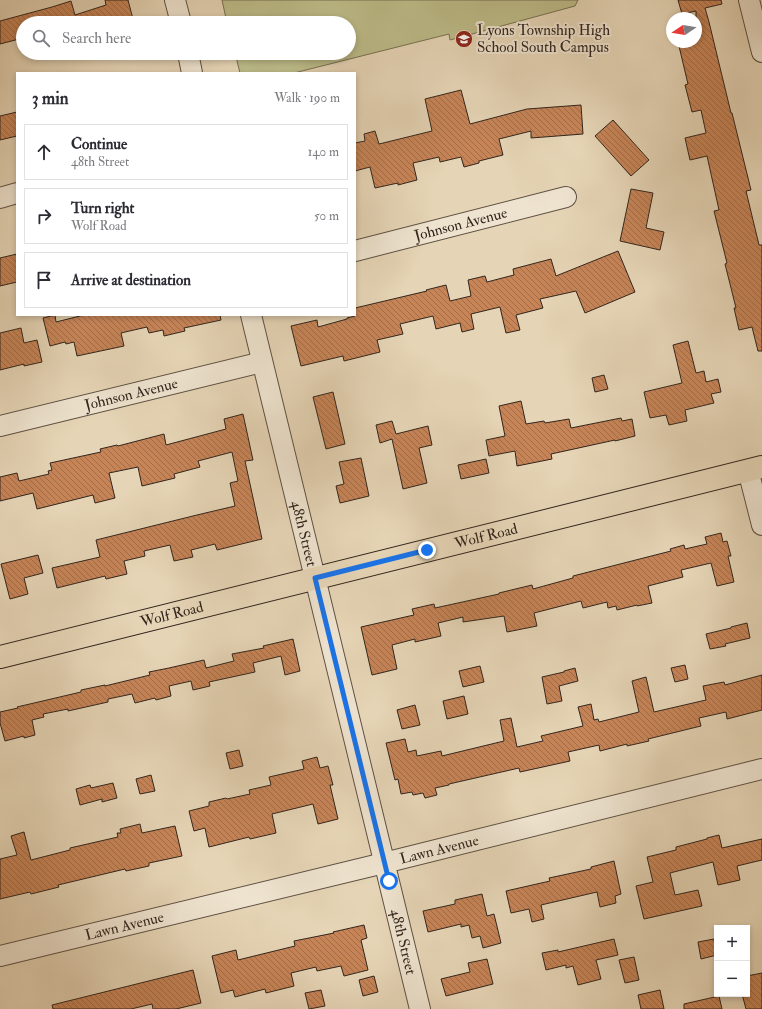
<!DOCTYPE html>
<meta charset="utf-8">
<style>
body{margin:0;font-family:"IM FELL Double Pica",serif;background:#f2f2f3;color:#2b2b33}
.controls{position:absolute;right:12px;bottom:12px;display:grid;overflow:hidden;border-radius:0px;box-shadow:0 2px 6px #0003}
.controls button{width:36px;height:36px;display:grid;place-items:center;padding:0;border:0;border-bottom:1px solid #e1e1e2;background:#fff;color:#2b2b33;font:20px sans-serif}
.compass{position:absolute;left:666px;top:12px;width:36px;height:36px;border-radius:50%;background:#fff;box-shadow:0 2px 6px #0003;rotate:258deg}
.stop{position:absolute;width:12px;height:12px;margin:-9px;border:3px solid #1a73e8;border-radius:50%;background:#fff}
.stop.end{background:#1a73e8;border-color:#fff;box-shadow:0 1px 4px #0008}
.list{margin:0;padding:0;list-style:none}
h2{display:flex;justify-content:space-between;align-items:center;height:52px;margin:0;padding:0 16px;font-size:17px}
h2 small{font-size:13px;font-weight:400;color:#7c7c81}
.list li{display:grid;grid-template-columns:26px 1fr auto;gap:12px;align-items:center;box-sizing:border-box;height:56px;margin:0 8px 8px;padding:0 8px;border:1px solid #e1e1e2;border-radius:0px}
.list b{display:block;font-size:15px;white-space:nowrap}
.list p{margin:0;font-size:13px;white-space:nowrap;color:#7c7c81}
.list em{font-size:13px;font-style:normal;color:#7c7c81}
.icon{flex:none;width:22px;height:22px;fill:none;stroke:currentColor;stroke-width:2;stroke-linecap:round;stroke-linejoin:round}
.map{position:relative;flex:none;width:762px;height:1009px;overflow:hidden}
.search{position:absolute;background:#fff;box-shadow:0 2px 6px #0003;left:16px;top:16px;width:340px;height:44px;display:flex;align-items:center;gap:10px;box-sizing:border-box;padding:0 14px;border-radius:22px;color:#7c7c81;font-size:15px}
.panel{position:absolute;background:#fff;box-shadow:0 2px 6px #0003;left:16px;top:72px;width:340px;height:244px;border-radius:0px}
.map>svg:first-child{display:block}
.pitch{fill:#bcbb88;stroke:#777052}
.building{fill:url(#building-back-hatch);stroke:#32251d}
.lines{fill:none;stroke-linecap:round;stroke-linejoin:round}
.minor-casing{stroke:#5f5143;stroke-width:22}
.major-casing{stroke:#32251d;stroke-width:24}
.minor{stroke:#eee3cf;stroke-width:20}
.major{stroke:#e5d4b5;stroke-width:22}
.route{stroke:#1a73e8;stroke-width:5}
.labels{text-anchor:middle;stroke-width:4;stroke-linejoin:round;paint-order:stroke}
.poi-label{font-size:15px;fill:#32251d;stroke:#eee3cf;text-anchor:start}
.street-label{font-size:15px;fill:#32251d;stroke:#eee3cf}
</style>
<div class="map">
<svg width="762" height="1009" viewBox="0 0 762 1009">
<defs>
<pattern id="building-back-hatch" width="6" height="6" patternUnits="userSpaceOnUse"><rect width="6" height="6" fill="#c68457"/><path d="M-1 5l2 2M0 0l6 6M5-1l2 2" fill="none" stroke="#a16c47"/></pattern>
</defs>
<rect width="100%" height="100%" fill="#e5d4b5"/>
<filter id="stains"><feTurbulence type="fractalNoise" baseFrequency=".005" numOctaves="4"/><feColorMatrix values="0 0 0 0 .2 0 0 0 0 .09 0 0 0 0 .02 0 0 0 .5 -.17"/></filter>
<radialGradient id="worn" r=".72"><stop offset=".6" stop-color="#630" stop-opacity="0"/><stop offset="1" stop-color="#630" stop-opacity=".3"/></radialGradient>
<path class="pitch" d="M222,0H578L575,6L450,40L449,34L294,73H240L235,53H349V23H227Z"/>
<path class="building" d="M105,0H128L134,23H23V38L0,44V21L52,7L71,1L75,15L106,5Z
M678,0H721L722,4L705,8L709,22L731,113H732L751,190L746,191L759,245H762V351H758L752,327L739,330L734,308H736L725,264L727,263L714,211L719,210L707,156L690,160L685,138L706,133L701,110L692,112L685,85L688,84L678,42H696V11L682,14Z
M461,90L470,124L527,109L581,105L583,134L531,138V131L499,139L503,155L479,161V163L464,167L461,157L440,162L439,157L413,163L417,180L398,185V183L375,188L370,167L355,171V143L365,141L364,134L375,131L379,144L432,131L425,99Z
M17,112V136L0,140V116Z
M613,120L649,160L631,176L595,136Z
M631,189L653,193L646,228L664,232L660,250L620,241Z
M618,251L635,292L585,313L576,291L540,299L543,308L516,315L520,330L506,333L500,307L471,314L474,329L462,332L460,323L436,329L433,316L400,324L403,334L377,340L380,352L344,361L343,356L301,366L291,326L317,320L318,327L347,319V318L355,316V308L427,291L426,290L446,285L450,301L471,296L468,280L485,276L487,282L514,275L513,269L551,259L556,276Z
M17,254V282L0,286V258Z
M55,315L56,322L84,315H220L221,320L184,328L185,331L164,336L163,330L149,333L147,327L121,333L124,346L77,356L74,342L66,344L65,342L50,346L43,318Z
M21,328L24,343L37,340L42,362L24,366V364L0,370V333Z
M688,341L696,373L704,371L706,382L718,379L721,392L711,394L714,403L685,410L687,421L669,425L666,415L650,418L644,392L682,383L673,345Z
M604,375L608,389L595,392L592,378Z
M333,392L345,444L326,449L313,397Z
M521,401L526,424L544,421L545,423L569,419L571,428L621,418L622,421L632,419L635,436L615,441V440L551,454L552,459L517,466L515,451L489,456L486,440L505,436L499,406Z
M243,414L253,460L245,461L262,539L217,550L215,544L191,550L193,557L174,561L170,545L144,551L145,556L124,561L127,574L106,579L105,576L57,588L52,568L100,557L96,540L197,515L235,506L230,483L238,481L232,452L198,461L200,467L174,474L175,478L142,486L138,467L109,473L115,498L95,503L93,495L37,509L33,493L0,501V477L17,473L19,481L49,474L48,471L52,470L50,463L101,452L100,449L117,445L118,446L164,434L166,445L226,429L224,419Z
M392,421L396,434L428,426L432,445L419,448L427,483L403,489L392,439L380,443L376,425Z
M361,458L369,496L340,503L336,486L344,484L339,462Z
M486,459L489,473L461,479L458,465Z
M721,533L723,542L727,541L731,556H728L734,582L717,586L711,563L681,570L683,577L648,586L652,603L637,606V605L617,610L616,606L608,608L607,602L583,608L581,601L534,613L537,626L507,632L504,616L463,622V617L438,623L441,636L415,642V639L392,645L397,669L372,675L361,627L414,615L412,609L434,604L435,608L499,594V593L532,585L533,589L573,578V576L671,551L670,549L684,545L685,549L707,544L705,537Z
M38,555L43,573L24,578L28,594L10,599L1,564Z
M747,623L750,638L725,644L726,646L710,649L706,634L731,628V627Z
M293,639L300,671L285,675L281,656L253,663L255,672L209,682L210,686L193,690L191,681L169,686L171,696L156,700L155,698L135,703L132,694L108,699V702L68,711V709L43,714L44,717L32,720L35,735L24,738V736L5,741L0,723V712L18,708L17,707L81,692V690L105,685V686L150,675L149,672L169,668L204,660L206,668L234,661L232,654L264,648L263,646Z
M685,665L688,679L675,682L671,668Z
M480,666L484,682L463,687L459,671Z
M575,668L578,681L559,686L562,701L547,704L542,677L564,672V671Z
M762,675V710L727,719L726,712L699,718L701,726L648,739L649,741L627,746V744L600,751L599,745L568,752L570,761L520,772L519,768L449,784V785L435,788L437,795L425,798L423,793L413,795L412,792L401,794L398,779L395,780L386,743L405,739L408,752L416,750L417,756L441,751L442,756L504,741L500,720L511,718L517,747L543,741L541,736L583,726L578,707L591,704L594,720L598,719L599,722L639,712L632,681L646,677L654,712L706,700L703,686L724,682L725,685Z
M464,696L468,714L447,719L443,701Z
M415,705L420,725L402,729L397,710Z
M239,750L243,766L230,769L226,753Z
M317,757L320,768L328,766L333,785H330L338,819L318,824L313,804L272,814L276,833L250,839L249,837L209,847L205,828L194,831L189,811L209,806V802L226,798L227,799L250,794L249,790L271,785L269,777L304,769L302,761Z
M151,775L155,791L140,794L136,779Z
M113,783L117,798L102,802V799L80,805L76,789L90,785L91,788Z
M140,824L142,833L175,826L182,856L149,863V866L126,871L125,869L58,885L59,887L31,894L30,892L0,899V859L17,855L11,836L24,832L31,860L70,850V848L118,837L117,833H121L120,829Z
M719,835L722,848L762,839V860L737,866L740,880L718,885L713,862L670,873L675,895L698,890L702,906L644,919L636,886L653,882L647,857L676,850V847L707,839V838Z
M614,861L621,894L615,896L616,903L600,907L597,892L541,905L544,919L532,922L529,909L511,913L506,891L550,881L549,878L591,869V867Z
M482,894L487,916L494,914L501,943L483,948L480,936L472,938L469,925L461,927V924L428,932L423,911L455,904V900Z
M364,925L367,938L361,940L368,970L344,976L341,966L317,971L316,967L291,973L294,986L266,993L265,989L235,997L233,990L221,993L212,956L236,950L238,960L295,946L294,941L334,933L333,932Z
M614,939L618,955L596,960L601,979L578,985L573,966L566,968V965L546,970L542,953L558,950V952Z
M714,939L717,955L701,959L698,942Z
M634,957L639,980L625,983L619,960Z
M487,959L493,984L446,996L441,979L470,972L468,963Z
M193,970L201,1003L176,1009H153L152,1004L131,1009H53L52,1005Z
M762,973V1009H746L742,994H747V976Z
M374,976L378,992L363,996L359,980Z
M321,990L325,1006L309,1009L305,993Z
M660,990L664,1009H641L638,995Z
M719,996L722,1009H684V1004Z"/>
<g class="lines">
<defs>
<g id="minor">
<path d="M175,0L181,23"/>
<path d="M749,0L762,52"/>
<path d="M188,53L192,73"/>
<path d="M0,198L17,193"/>
<path id="s1" d="M355,251L566,197"/>
<path id="s2" d="M251,315L420,1009"/>
<path id="s3" d="M0,426L262,362"/>
<path d="M748,470L762,525"/>
<path id="s4" d="M0,956L384,863L762,769"/>
</g>
<g id="major">
<path id="s5" d="M0,657L762,467"/>
</g>
</defs>
<use href="#minor" class="minor-casing"/>
<use href="#major" class="major-casing"/>
<use href="#minor" class="minor"/>
<use href="#major" class="major"/>
</g>
<g class="lines">
<path class="route" d="M389,881L315,578L427,550"/>
</g>
<defs>
<symbol id="school-disc" viewBox="-11 -11 22 22"><circle r="9.5" fill="#8f2418" stroke="#eee3cf"/><path d="M0-5L7-2L0 1L-7-2ZM-4 1L0 2.5L4 1V4Q0 6-4 4Z" fill="#fff"/></symbol>
</defs>
<g fill-rule="evenodd">
<use href="#school-disc" x="454" y="29" width="20" height="20"/>
</g>
<g class="labels">
<g class="poi-label">
<text x="477" y="35">Lyons Township High<tspan x="477" dy="17">School South Campus</tspan></text>
</g>
<g class="street-label">
<text dy="5" stroke="none"><textPath href="#s1" startOffset="109">Johnson Avenue</textPath></text>
<text dy="5" stroke="none"><textPath href="#s3" startOffset="135">Johnson Avenue</textPath></text>
<text dy="5" stroke="none"><textPath href="#s2" startOffset="225">48th Street</textPath></text>
<text dy="5" stroke="none"><textPath href="#s5" startOffset="501">Wolf Road</textPath></text>
<text dy="5" stroke="none"><textPath href="#s5" startOffset="177">Wolf Road</textPath></text>
<text dy="5" stroke="none"><textPath href="#s4" startOffset="452">Lawn Avenue</textPath></text>
<text dy="5" stroke="none"><textPath href="#s4" startOffset="128">Lawn Avenue</textPath></text>
<text dy="5" stroke="none"><textPath href="#s2" startOffset="645">48th Street</textPath></text>
</g>
</g>
<rect width="100%" height="100%" filter="url(#stains)"/>
<rect width="100%" height="100%" fill="url(#worn)"/>
</svg>
<div class="controls">
<button>+</button>
<button>−</button>
</div>
<svg class="compass" viewBox="-18 -18 36 36"><path d="M0-13l5 13h-10z" fill="#e53935"/><path d="M0 13l5-13h-10z" fill="#7c7c81"/></svg>
<div class="stop" style="left:389px;top:881px"></div>
<div class="stop end" style="left:427px;top:550px"></div>
<div class="search"><svg class="icon" aria-label="search" viewBox="0 0 24 24"><circle cx="10" cy="10" r="6"/><path d="M15 15l6 6"/></svg>Search here</div>
<section class="panel">
<h2>3 min<small>Walk · 190 m</small></h2>
<ul class="list">
<li><svg class="icon" aria-label="ahead" viewBox="0 0 24 24"><path d="M12 20V5M6 11l6-6 6 6"/></svg><div><b>Continue</b><p>48th Street</p></div><em>140 m</em></li>
<li><svg class="icon" aria-label="right" viewBox="0 0 24 24"><path d="M7 20v-9h11M14 6l5 5-5 5"/></svg><div><b>Turn right</b><p>Wolf Road</p></div><em>50 m</em></li>
<li><svg class="icon" aria-label="arrive" viewBox="0 0 24 24"><path d="M6 21V4h12l-3 4 3 4H6"/></svg><div><b>Arrive at destination</b></div></li>
</ul>
</section>
</div>
